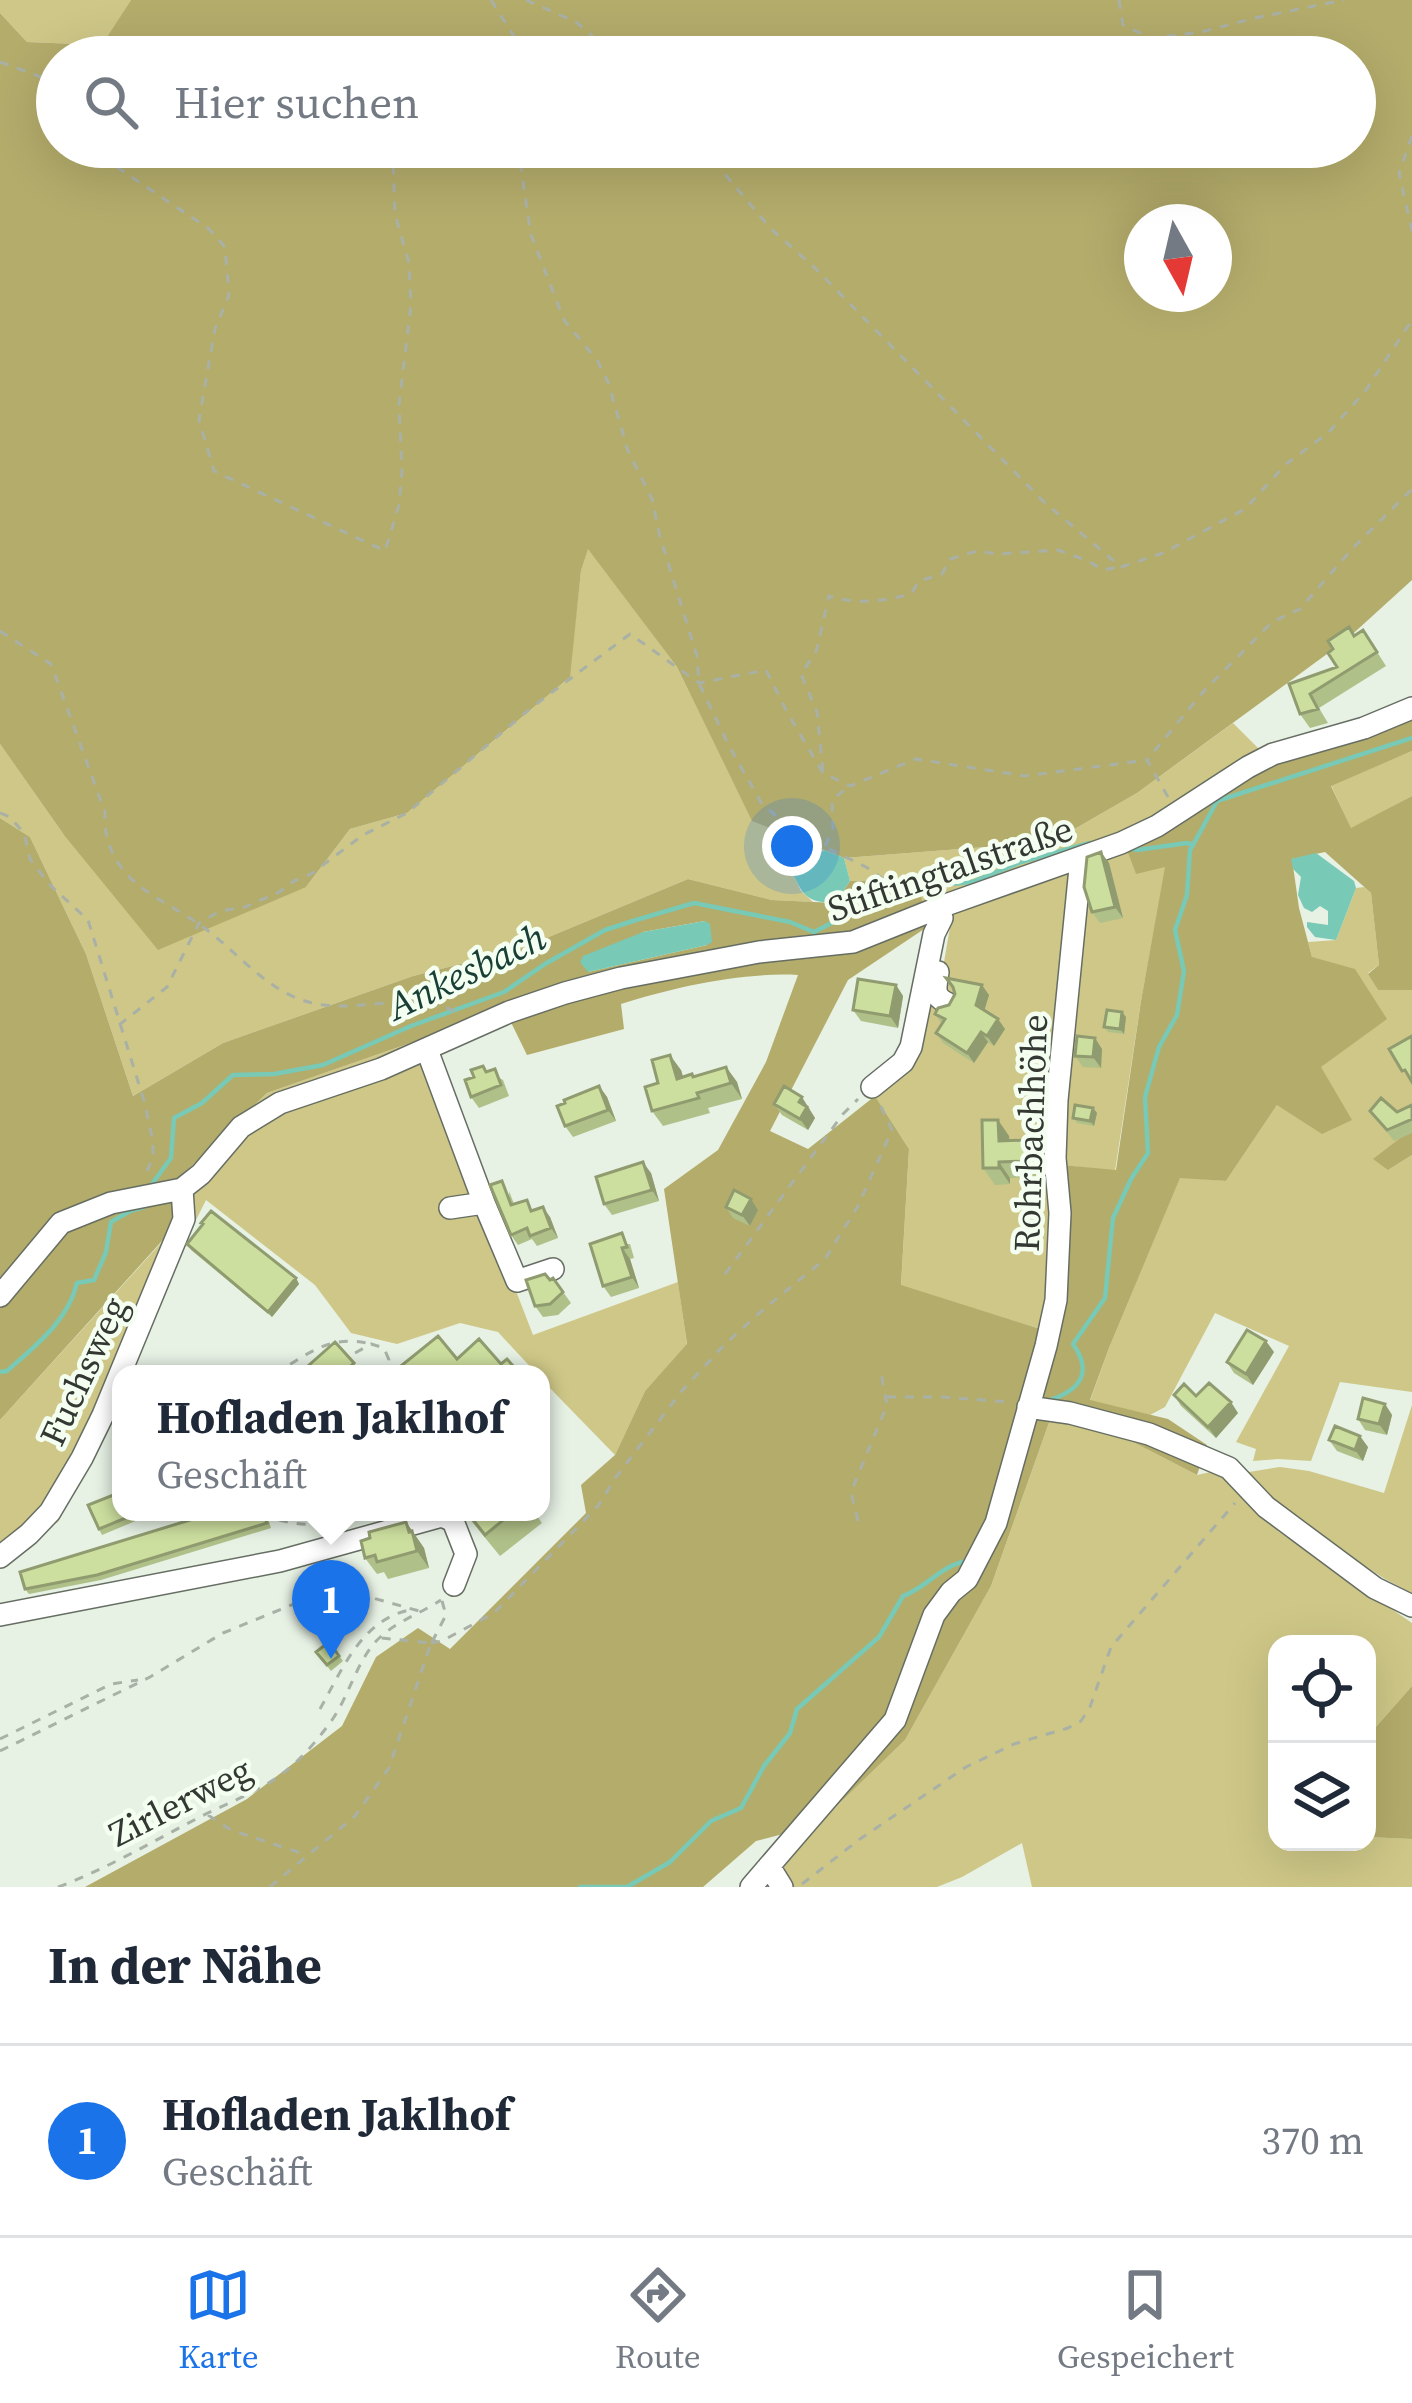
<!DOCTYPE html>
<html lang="de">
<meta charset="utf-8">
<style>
body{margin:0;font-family:"Source Serif 4",serif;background:#f6f6f7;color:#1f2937}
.controls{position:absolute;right:36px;bottom:36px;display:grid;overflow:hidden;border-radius:24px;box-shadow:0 12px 48px #0002}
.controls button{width:108px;height:108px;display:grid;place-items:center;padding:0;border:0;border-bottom:3px solid #e0e1e3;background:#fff;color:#1f2937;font:60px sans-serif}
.compass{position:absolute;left:1124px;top:204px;width:108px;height:108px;border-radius:50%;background:#fff;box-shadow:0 12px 48px #0002;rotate:172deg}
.you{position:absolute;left:792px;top:846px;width:42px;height:42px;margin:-30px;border:9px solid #fff;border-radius:50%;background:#1a73e8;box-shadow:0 0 0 18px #1a73e833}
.badge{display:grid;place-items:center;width:78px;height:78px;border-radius:50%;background:#1a73e8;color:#fff;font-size:39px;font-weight:700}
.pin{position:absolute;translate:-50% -99px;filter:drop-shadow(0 3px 6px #0008)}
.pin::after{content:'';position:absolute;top:63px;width:42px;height:36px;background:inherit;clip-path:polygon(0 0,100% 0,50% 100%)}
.popup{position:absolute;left:112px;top:1365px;width:438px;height:156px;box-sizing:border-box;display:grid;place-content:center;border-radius:24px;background:#fff;filter:drop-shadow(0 3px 9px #0005);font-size:39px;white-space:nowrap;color:#747a83}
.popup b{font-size:45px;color:#1f2937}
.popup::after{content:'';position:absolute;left:50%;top:100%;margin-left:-24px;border:24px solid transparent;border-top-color:#fff}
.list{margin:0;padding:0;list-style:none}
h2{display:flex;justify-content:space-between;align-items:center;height:156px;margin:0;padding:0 48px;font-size:51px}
h2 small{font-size:39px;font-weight:400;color:#747a83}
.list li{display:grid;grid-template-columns:78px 1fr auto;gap:36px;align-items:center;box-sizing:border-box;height:192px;padding:0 48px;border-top:3px solid #e0e1e3}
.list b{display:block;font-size:45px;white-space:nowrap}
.list p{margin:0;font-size:39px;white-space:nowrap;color:#747a83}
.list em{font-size:39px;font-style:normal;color:#747a83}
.icon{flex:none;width:66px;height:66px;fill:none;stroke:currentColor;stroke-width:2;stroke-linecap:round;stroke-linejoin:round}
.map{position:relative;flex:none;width:1412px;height:1887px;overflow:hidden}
.search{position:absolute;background:#fff;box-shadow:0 12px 48px #0002;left:36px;right:36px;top:36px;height:132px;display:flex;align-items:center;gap:30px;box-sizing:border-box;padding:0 42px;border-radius:66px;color:#747a83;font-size:45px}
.sheet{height:348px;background:#fff}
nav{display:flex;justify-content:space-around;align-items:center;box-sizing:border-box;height:168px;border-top:3px solid #e0e1e3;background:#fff;font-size:33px;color:#747a83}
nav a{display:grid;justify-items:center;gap:6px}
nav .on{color:#1a73e8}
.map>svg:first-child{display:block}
.green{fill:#cec787}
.forest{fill:#b4ac6b;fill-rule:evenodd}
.water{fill:#78c9b5}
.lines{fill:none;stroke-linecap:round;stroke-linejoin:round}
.stream{stroke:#78c9b5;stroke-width:4.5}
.minor-casing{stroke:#666e63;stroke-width:24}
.path{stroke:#a9b1a7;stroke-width:3;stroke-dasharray:9 9;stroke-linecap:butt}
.minor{stroke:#fff;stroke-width:21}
.wall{fill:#b0c089}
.shaded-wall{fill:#909c6f}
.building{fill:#cddf9f;stroke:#909c6f;stroke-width:3}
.labels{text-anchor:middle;stroke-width:9;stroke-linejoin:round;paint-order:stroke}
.street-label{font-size:36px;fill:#343833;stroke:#f4fff1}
.water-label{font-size:39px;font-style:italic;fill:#183e36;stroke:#f4fff1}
</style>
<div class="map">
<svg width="1412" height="1887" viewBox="0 0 1412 1887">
<rect width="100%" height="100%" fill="#e7f1e4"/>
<path class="green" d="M0,0H131L103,45L27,42L0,13Z
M588,548L677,667L752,820L824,850L793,874L801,891L813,902L772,900L688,879L520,949L413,976L223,1043L133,1096L86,954L30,837L0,818V744L64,835L306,887L350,829L407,813L569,678L581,571Z
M1233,723L1272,762L1166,866L1141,1001L1115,1171L1062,1165L1054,1209L1046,1327L1037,1328L901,1286L909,1149L875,1096L925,998L940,985L953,910L930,925L881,880L850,881L844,858L1052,842L1137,793Z
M1412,751V796L1351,829L1331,785Z
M1364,887L1371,893L1379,965L1368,973L1378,990H1412V1129L1388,1170L1412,1155V1392L1340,1382L1311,1461L1278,1459L1253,1461L1256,1449L1236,1442L1289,1346L1215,1313L1165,1407L1150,1415L1090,1401L1109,1348L1180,1177L1226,1181L1277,1105L1320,1067L1312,957L1308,942L1336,940L1356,888Z
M419,1040L533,1335L678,1282L687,1345L645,1391L615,1455L543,1381L541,1374H537L498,1332L460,1323L397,1344L351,1333L315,1285L206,1200L182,1248L87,1469L58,1522L0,1552V1420L171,1232L177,1180L267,1093Z
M1412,1405V1593L1385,1579L1291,1519L1243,1473L1280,1467L1309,1471L1384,1493Z
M1051,1417L1131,1441L1197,1475L1229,1468L1279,1532L1412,1623V1686L1367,1737V1644H1277V1842H1367V1837L1412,1839V1887H1032L1022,1843L962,1877L937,1887H768L817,1825L905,1740L991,1586Z"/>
<path class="forest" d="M131,0H1412V580L1346,640L1137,793L1052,842L844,858L752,821L677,667L588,549L581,571L570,677L407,813L350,829L306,887L158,950L64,835L0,744V13L27,42L102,45ZM57,57H1355V147H57ZM1142,222H1214V294H1142Z
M1412,717V751L1331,786L1351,828L1412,796V990H1378L1368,974L1379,965L1371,893L1325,852L1292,859L1299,908L1312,957L1355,969L1387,1019L1321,1067L1352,1120L1322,1134L1277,1105L1226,1181L1180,1178L1109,1348L1090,1400L1168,1419L1207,1445L1197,1475L1131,1441L1051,1417L991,1586L905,1740L817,1825L756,1841L703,1887H85L247,1799L342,1726L376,1657L418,1628L450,1649L586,1513L581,1485L615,1455L645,1391L687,1344L664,1189L718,1150L766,1062L798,975C742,972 674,987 621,1004L624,1029L527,1055L505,1010L267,1093L177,1180L171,1231L0,1420V818L30,837L86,954L133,1096L223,1043L413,976L520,949L688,879L772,900L835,903L850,881L881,880L921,897L930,925L848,980L770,1131L808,1149L875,1096L909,1149L901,1285L1037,1328L1057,1326L1062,1165L1116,1170L1141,1001L1165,867L1136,874L1126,847L1250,772ZM705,921L707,945L588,972L643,932Z
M1412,1129V1155L1388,1170L1373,1159Z
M1412,1686V1839L1367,1837V1737Z"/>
<path class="water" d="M824,850L844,858L850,881L835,903C809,902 804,898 793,874Z
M1316,853L1354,881L1356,888L1336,940L1315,937L1307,927V922L1328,925V911L1320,906L1312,912L1304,908L1298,895L1301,877L1293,869L1291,859Z
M705,921L710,924L712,942L707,945L588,972L580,962L583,956L643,932Z"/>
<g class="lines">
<path class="stream" d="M1129,848L1137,850L1187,843L1193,845
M152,1189V1184L171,1158L174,1118L202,1103L233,1075L274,1074L323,1065L411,1026L504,992L545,964L605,930L636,920L694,903L790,922L814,932L861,908L873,891L972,882L1021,862L1090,843
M0,1372L7,1371C35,1346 68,1321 77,1283L94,1280L106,1252L111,1222L130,1211L144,1207
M1047,1401C1079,1391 1094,1374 1073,1344L1105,1298L1113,1218L1131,1179L1148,1153L1145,1097L1159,1047L1177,1015L1184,971L1175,930L1187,895L1190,850L1193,845L1217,801L1412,738
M580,1887H627L670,1862L711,1821L741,1808L764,1766L790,1733L797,1709L879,1637L903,1596C926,1588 941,1565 967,1561"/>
<defs>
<path id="minor" d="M938,972C936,987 932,996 947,1003
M427,1050L484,1203L450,1208
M872,1087L903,1062L911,1047L934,934L942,918
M484,1203L517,1281L553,1269
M0,1296L61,1223L111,1203L182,1189L201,1174L241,1127L280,1103L381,1069L509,1012L565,993L621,978L759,952L853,942L943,906L1121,843L1157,826L1248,767L1273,754L1364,728L1412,708
M1028,1407L1070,1413L1149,1434L1229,1468L1266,1507L1375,1588L1412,1606
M0,1557L29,1534L50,1512L82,1458L103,1415L184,1219L182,1189
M0,1615L280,1561L442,1516L453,1521L466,1554L454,1585
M769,1866L782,1887
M751,1887L895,1720L934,1615L951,1592L967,1579L996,1523L1046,1346L1056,1300L1060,1213L1055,1158L1057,1100L1081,858"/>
</defs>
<use href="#minor" class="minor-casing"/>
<path class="path" d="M491,0L522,49L518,57
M526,0L576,22L617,57
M1119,0L1123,25L1151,38L1201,32L1255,18L1344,0
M0,62L41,77L57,105
M1412,136L1399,173L1412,231
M87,147L209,229L225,247L229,295L215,329L199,420L214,471L385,551L399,505L402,471L399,405L411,305L409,263L395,214L393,162L439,147
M512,147L520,162L531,235L564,320L597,360L608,382L628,451L652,499L660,537L697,656L699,683L728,744L762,804L798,834L866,867L908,897
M702,147L771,229L814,267L1044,502L1121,567L1163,553L1245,509L1286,464L1329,432L1366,390L1412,320
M0,631L51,664L105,812C104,832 108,847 119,864C138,893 173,905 200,925C235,949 263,988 305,1001C355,1017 412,987 460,1014
M823,771L817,712L801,674L816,652L829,596C857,605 883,601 911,594L919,581L942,574L950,559L977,551L998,554L1058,550L1088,561L1103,570L1119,567
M1168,797L1147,760L1203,692L1272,622L1300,609L1352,549L1412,489
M0,813L10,817L24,833L30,859L49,884L88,920L145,1104L153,1142V1157L144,1178
M825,846L833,830L832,800L848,787
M119,1025L167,987L199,923L220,911L245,907L279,892L294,881L311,874L363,835L407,813L531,708L630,634L699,683L766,670L787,712L823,773L850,786L916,759L1025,776L1147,760
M725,1274L843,1114L858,1099
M355,1353L371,1344L384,1348L389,1360L381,1374
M275,1374C309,1353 330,1334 371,1344
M887,1397H942L1009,1402
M279,1520C306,1527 330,1526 355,1512
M858,1521L851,1492L887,1405L881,1373
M432,1642L446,1615L442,1601
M431,1643L442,1641L494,1613L598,1506L616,1477L681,1392L724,1345L765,1308L825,1259L858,1206L892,1130L879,1102
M320,1709C342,1670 362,1619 410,1610
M0,1739L111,1684L138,1680
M0,1751L150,1677L223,1633L316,1595L341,1589L419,1611
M208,1815L231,1830L304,1854
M802,1884L860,1839L966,1767L1014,1744L1068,1728L1081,1721L1090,1707L1111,1647L1235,1503
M58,1887C107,1869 153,1841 200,1817C233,1800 268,1789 296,1762C309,1750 322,1734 332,1720C348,1697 355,1668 372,1646C389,1624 418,1615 441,1600
M270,1887L355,1816L389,1768L431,1643L381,1638"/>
<use href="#minor" class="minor"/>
</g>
<path class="wall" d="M1363,630L1386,666L1319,708L1328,723L1310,728L1300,714L1289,684L1337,667L1354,636Z
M1109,863L1123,918L1100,923L1092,912Z
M946,978L989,995L984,1010L998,1019L1005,1029L994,1046L988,1042L974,1063L943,1043L936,1033L942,1024L935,1014L949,1005L955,994L954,990Z
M896,985L903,996L898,1028L861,1021L853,1010Z
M1126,1017L1124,1034L1108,1032L1104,1027Z
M1102,1049L1101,1068L1083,1067L1075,1056Z
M726,1067L737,1082L742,1099L708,1108L710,1113L663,1126L652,1111L658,1083L681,1070L683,1077L694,1076Z
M487,1071L503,1080L509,1096L479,1108L471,1097Z
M599,1086L607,1097L616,1121L573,1137L565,1126Z
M774,1104L810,1108L809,1109L815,1118L808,1130L782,1115Z
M1412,1105V1133L1394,1141L1370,1111L1397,1112Z
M1093,1108L1097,1113L1094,1126L1077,1123L1073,1118Z
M998,1120L1009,1136L1010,1140L1039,1156V1177L1010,1178V1184L995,1185L983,1168Z
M651,1173L659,1201L612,1215L604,1204Z
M509,1191L514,1204L550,1217L558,1238L537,1246L532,1239L518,1245L511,1235Z
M751,1199L758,1210L750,1226L733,1218L726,1207Z
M187,1244L296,1278L299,1284L272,1317L191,1250Z
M590,1244H630L634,1258L630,1259L639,1288L611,1297L603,1286Z
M553,1278L571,1303L558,1315L543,1317L535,1306L550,1280Z
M1274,1352L1253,1385L1234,1373L1227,1362Z
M354,1363L357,1368L351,1374H299Z
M1174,1395L1238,1413L1216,1438L1181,1406Z
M1385,1404L1392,1415L1387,1435L1365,1430L1358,1419Z
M1329,1440L1368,1447L1363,1461L1337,1451Z
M541,1480L548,1491L541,1496Z
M121,1512H157L102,1535L99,1529Z
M216,1512H266L271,1528L101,1580L29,1594L25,1589Z
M464,1512H534L542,1523L500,1556Z
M406,1522L424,1548L429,1568L388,1579L384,1572L377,1574L365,1558L370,1538Z
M329,1642L343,1661L331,1671L316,1652Z"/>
<path class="shaded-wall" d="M1101,852L1109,863L1123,918L1115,907Z
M896,985L903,996L898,1028L890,1016Z
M982,985L989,995L983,1015L976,1005Z
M1122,1012L1126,1017L1124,1034L1120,1029Z
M998,1019L1005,1029L994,1046L987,1036Z
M981,1032L988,1042L974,1063L967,1053Z
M1095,1038L1102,1049L1101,1068L1093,1057Z
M670,1055L681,1070L688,1094L677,1079Z
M726,1067L737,1082L742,1099L731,1083Z
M599,1086L607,1097L616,1121L608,1110Z
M802,1097L815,1118L808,1130L800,1119L799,1102Z
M1093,1108L1097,1113L1094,1126L1090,1121Z
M998,1120L1009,1136L1010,1157L999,1141Z
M1027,1140L1039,1156V1177L1028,1161Z
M643,1162L651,1173L659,1201L652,1190Z
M999,1162L1010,1178V1184L999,1168Z
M751,1199L758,1210L750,1226L742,1215Z
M543,1207L550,1217L558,1238L551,1228Z
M622,1248L630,1259L639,1288L632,1277Z
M296,1278L299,1284L272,1317L268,1312Z
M1266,1341L1274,1352L1253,1385L1246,1374Z
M1231,1402L1238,1413L1216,1438L1208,1427Z
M1385,1404L1392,1415L1387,1435L1379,1424Z
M1360,1436L1368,1447L1363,1461L1355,1450Z
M406,1522L424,1548L429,1568L417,1551Z"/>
<path class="building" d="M1349,627L1354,636L1363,630L1377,652L1310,694L1318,709L1300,714L1289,684L1337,667L1328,653L1333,649L1328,641Z
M1101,852L1115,907L1092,912L1084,887L1087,857Z
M946,978L982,985L976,1005L998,1019L987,1036L981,1032L967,1053L936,1033L945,1019L935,1014L938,1008L949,1005L955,994L953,987Z
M858,979L896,985L890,1016L853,1010Z
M1107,1010L1122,1012L1120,1029L1104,1027Z
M1077,1036L1095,1038L1093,1057L1075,1056Z
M1412,1036V1082L1405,1070L1402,1071L1389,1049Z
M670,1055L677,1079L692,1074L693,1077L726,1067L731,1083L697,1093L699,1098L652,1111L645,1087L658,1083L652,1060Z
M483,1066L486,1072L495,1069L501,1085L471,1097L465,1080L474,1077L471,1070Z
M599,1086L608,1110L565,1126L557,1106L565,1103L564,1100Z
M784,1086L802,1097L799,1102L807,1107L800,1119L774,1104Z
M1381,1098L1397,1112L1412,1105V1119L1387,1130L1370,1111Z
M1075,1105L1093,1108L1090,1121L1073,1118Z
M982,1120H998L999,1141L1027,1140L1028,1161L999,1162V1168H983Z
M643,1162L652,1190L604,1204L596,1177Z
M502,1181L511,1205L527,1200L531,1211L543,1207L551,1228L530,1236L527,1228L511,1235L490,1185Z
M734,1190L751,1199L742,1215L726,1207Z
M211,1211L296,1278L268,1312L187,1244L203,1224L201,1223Z
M622,1233L627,1247L622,1248L632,1277L603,1286L590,1244Z
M545,1274L550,1280L553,1278L563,1292L550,1304L535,1306L526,1280Z
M1247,1330L1266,1341L1246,1374L1227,1362Z
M438,1336L457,1359L479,1339L501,1364L507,1359L519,1373L391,1374Z
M335,1342L354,1363L342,1374H299Z
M1209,1383L1231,1402L1208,1427L1174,1395L1184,1384L1196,1396Z
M1363,1398L1385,1404L1379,1424L1358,1419Z
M1335,1426L1360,1436L1355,1450L1329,1440Z
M121,1492V1512H140L99,1529L88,1505Z
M216,1512H263L267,1523L97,1575L25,1589L20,1572Z
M467,1512H513L485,1535Z
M406,1522L409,1532L412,1531L417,1551L377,1562L375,1555L365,1558L361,1541L370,1538L369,1532Z
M329,1642L339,1656L327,1665L316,1652Z"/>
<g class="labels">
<g class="street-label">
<text transform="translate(950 868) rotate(-19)" y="13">Stiftingtalstraße</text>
<text transform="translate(1030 1133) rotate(-88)" y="13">Rohrbachhöhe</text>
<text transform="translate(83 1371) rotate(-65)" y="13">Fuchsweg</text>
<text transform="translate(180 1801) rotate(-27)" y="13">Zirlerweg</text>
</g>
<g class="water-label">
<text transform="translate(466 971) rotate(-26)" y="14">Ankesbach</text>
</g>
</g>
</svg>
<div class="controls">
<button><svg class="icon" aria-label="locate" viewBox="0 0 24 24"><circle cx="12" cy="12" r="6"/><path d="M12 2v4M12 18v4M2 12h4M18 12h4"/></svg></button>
<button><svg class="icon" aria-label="layers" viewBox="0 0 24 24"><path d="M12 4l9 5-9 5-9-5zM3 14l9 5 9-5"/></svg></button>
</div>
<svg class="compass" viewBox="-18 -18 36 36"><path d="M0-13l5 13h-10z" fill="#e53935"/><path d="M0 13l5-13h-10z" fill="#747a83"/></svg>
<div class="you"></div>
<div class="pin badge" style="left:331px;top:1659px">1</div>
<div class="popup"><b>Hofladen Jaklhof</b>Geschäft</div>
<div class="search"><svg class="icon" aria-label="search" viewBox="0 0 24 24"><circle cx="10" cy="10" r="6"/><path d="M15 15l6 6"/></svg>Hier suchen</div>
</div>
<section class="sheet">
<h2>In der Nähe<small></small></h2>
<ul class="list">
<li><span class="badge">1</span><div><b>Hofladen Jaklhof</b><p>Geschäft</p></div><em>370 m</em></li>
</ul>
</section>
<nav>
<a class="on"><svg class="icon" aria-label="map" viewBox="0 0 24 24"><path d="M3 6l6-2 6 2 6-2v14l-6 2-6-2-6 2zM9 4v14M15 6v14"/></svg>Karte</a>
<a><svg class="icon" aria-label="directions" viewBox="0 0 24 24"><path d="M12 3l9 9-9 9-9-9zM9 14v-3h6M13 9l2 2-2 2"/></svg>Route</a>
<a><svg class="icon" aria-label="saved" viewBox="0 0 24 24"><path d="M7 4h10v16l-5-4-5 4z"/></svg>Gespeichert</a>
</nav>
